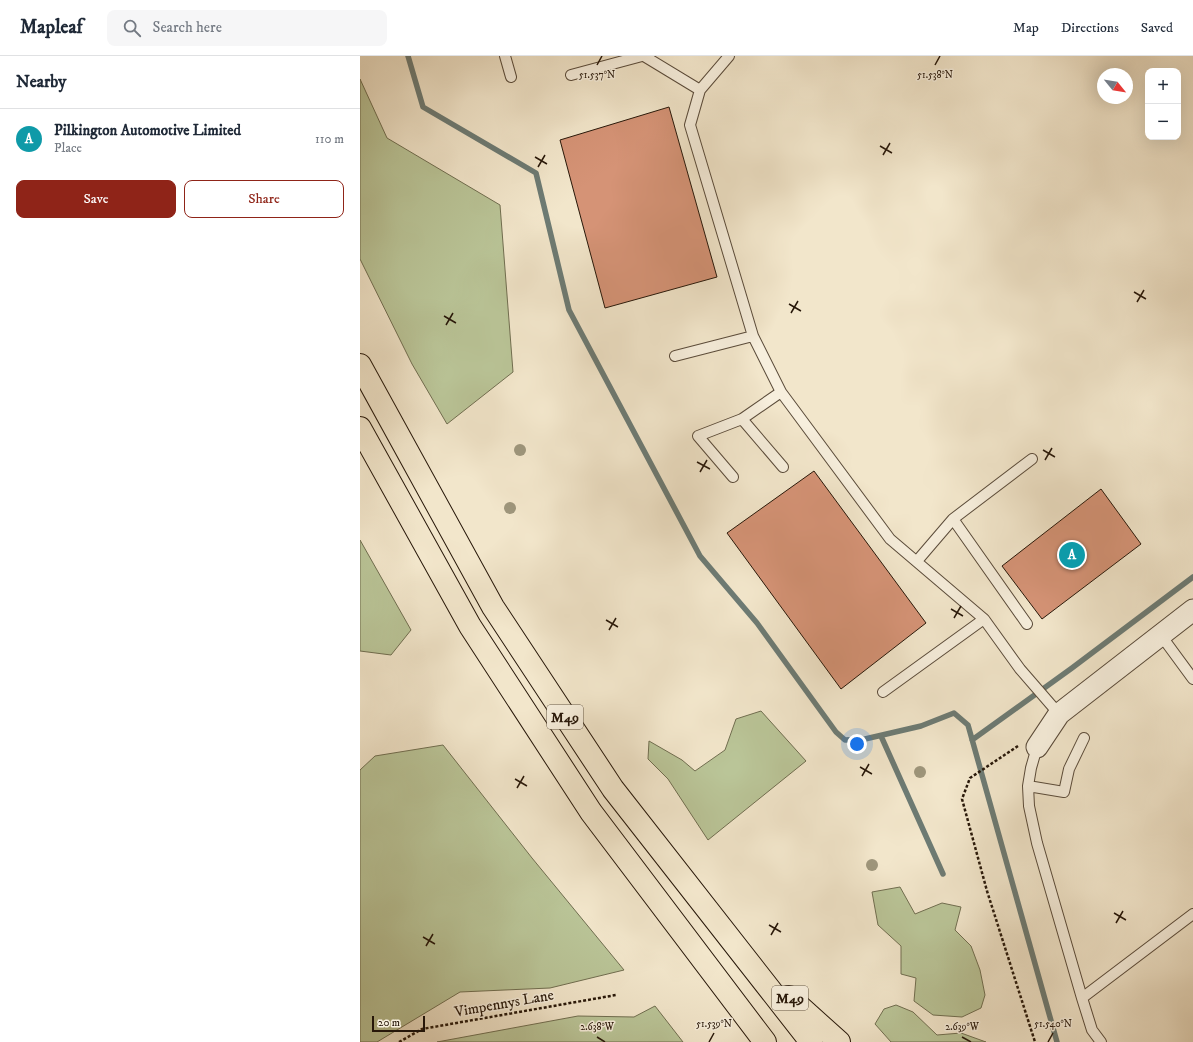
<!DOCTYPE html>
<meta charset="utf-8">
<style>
body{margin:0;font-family:"IM FELL DW Pica",serif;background:#f6f6f7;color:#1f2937}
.controls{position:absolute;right:12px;top:12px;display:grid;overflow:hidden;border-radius:8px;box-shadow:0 4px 16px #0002}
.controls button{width:36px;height:36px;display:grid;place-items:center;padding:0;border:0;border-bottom:1px solid #e0e1e3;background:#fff;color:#1f2937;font:20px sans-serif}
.compass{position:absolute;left:737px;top:12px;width:36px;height:36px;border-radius:50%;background:#fff;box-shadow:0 4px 16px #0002;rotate:120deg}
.scale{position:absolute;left:12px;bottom:10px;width:53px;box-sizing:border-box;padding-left:4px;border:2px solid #271709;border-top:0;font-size:11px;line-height:14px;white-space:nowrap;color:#271709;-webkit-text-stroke:3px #f7efdd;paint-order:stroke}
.you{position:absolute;left:497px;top:688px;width:14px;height:14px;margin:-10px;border:3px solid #fff;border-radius:50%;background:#1a73e8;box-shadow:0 0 0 6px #1a73e833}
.badge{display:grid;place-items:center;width:26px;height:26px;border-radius:50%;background:#8f2418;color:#fff;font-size:13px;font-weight:700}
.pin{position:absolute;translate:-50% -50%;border:2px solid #fff;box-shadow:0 1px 4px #0006}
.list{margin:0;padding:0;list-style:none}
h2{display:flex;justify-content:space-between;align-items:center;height:52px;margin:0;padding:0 16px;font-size:17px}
h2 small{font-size:13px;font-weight:400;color:#747a83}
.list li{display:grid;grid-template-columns:26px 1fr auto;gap:12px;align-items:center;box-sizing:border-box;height:60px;padding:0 16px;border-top:1px solid #e0e1e3}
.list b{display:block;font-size:15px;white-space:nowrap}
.list p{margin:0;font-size:13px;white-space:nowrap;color:#747a83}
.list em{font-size:13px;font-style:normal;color:#747a83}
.actions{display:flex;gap:8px;padding:12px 16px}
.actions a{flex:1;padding:9px 0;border:1px solid #8f2418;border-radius:8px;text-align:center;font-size:14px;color:#8f2418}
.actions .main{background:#8f2418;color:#fff}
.icon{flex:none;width:22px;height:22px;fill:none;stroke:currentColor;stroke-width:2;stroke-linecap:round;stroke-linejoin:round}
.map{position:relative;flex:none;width:833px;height:986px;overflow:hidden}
header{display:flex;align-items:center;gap:24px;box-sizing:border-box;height:56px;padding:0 20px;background:#fff;border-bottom:1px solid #e0e1e3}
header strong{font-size:19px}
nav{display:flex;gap:22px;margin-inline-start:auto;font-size:14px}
.search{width:280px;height:36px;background:#f6f6f7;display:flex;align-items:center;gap:10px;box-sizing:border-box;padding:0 14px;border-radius:8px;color:#747a83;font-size:15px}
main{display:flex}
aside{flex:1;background:#fff}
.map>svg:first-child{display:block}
.green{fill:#bac598;stroke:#706e50}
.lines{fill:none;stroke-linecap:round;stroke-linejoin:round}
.stream{stroke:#6d7b74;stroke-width:5.5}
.building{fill:#d59376;stroke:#271709}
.lane-casing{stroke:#5a4b3a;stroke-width:12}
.street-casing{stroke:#5a4b3a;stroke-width:23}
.highway-casing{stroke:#271709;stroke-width:24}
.path{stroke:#271709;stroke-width:2.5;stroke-dasharray:3 2;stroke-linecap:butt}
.lane{stroke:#f7efdd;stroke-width:10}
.street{stroke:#f7efdd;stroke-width:21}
.highway{stroke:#f2e6cb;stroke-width:22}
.tree{fill:#9e967c}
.ticks{fill:none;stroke:#271709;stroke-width:1.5}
.labels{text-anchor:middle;stroke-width:3;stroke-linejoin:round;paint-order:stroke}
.shield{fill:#f7efdd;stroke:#655849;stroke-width:1}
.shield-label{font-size:14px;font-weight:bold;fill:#271709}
.street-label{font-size:15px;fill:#271709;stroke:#f7efdd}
.ticks-label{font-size:10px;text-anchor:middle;fill:#271709;stroke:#f7efdd;stroke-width:3;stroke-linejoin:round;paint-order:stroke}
</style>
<header>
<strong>Mapleaf</strong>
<div class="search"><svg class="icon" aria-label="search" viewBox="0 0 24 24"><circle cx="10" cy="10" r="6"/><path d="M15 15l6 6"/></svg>Search here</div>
<nav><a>Map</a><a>Directions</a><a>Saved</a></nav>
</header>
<main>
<aside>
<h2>Nearby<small></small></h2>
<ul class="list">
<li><span class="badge" style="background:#0f9aa8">A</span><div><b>Pilkington Automotive Limited</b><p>Place</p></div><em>110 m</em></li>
</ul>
<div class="actions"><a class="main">Save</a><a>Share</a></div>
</aside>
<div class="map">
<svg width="833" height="986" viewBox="0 0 833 986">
<rect width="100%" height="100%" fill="#f2e6cb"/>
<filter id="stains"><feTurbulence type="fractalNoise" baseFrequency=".005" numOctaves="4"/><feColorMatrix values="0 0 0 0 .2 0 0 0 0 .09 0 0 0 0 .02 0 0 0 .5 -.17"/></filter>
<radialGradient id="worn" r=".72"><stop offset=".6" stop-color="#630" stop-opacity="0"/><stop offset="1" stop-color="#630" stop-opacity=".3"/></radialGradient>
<path class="green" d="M0,23L27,82L140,149L153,316L87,368L52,308L0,203Z
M0,484L51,574L31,599L0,595Z
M401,655L446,705L348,784L308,723L288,703L289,685L322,704L335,715L365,694L376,663Z
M83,689L172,802L264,914L190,932L100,936L17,986H0V714L15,700Z
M540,831L555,858L582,847L601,851L595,874L611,890L620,914L625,939L621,952L602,961L573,959L554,945L556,922L541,918V890L518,869L512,836Z
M536,949L553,956L577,979L601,977L626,986H531L515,968L524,953Z
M295,950L323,986H77L218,960L274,961Z"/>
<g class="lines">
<path class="stream" d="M48,0L63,51L176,117L209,254L340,500L397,567L476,676L485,684L505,683L561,670L594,657L608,669L697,986
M521,680L583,818
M612,684L712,612L833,521"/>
</g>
<path class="building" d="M309,51L357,221L245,252L200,84Z
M454,415L566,567L481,633L367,477Z
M741,433L781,488L682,563L642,510Z"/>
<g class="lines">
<defs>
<path id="lane" d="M145,0L151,21
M284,0L340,34
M369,0L340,34L330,69L393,280L421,336L530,483L624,563L660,613L699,658
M211,19L282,0
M315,300L393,280
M382,363L423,411
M373,421L338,380L382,363L421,336
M593,463L667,568
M557,505L593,463L672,403
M800,578L833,623
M523,636L624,563
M677,691L671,712L668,730L669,750L677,787L722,942L732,974L741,986
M668,730L704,736L709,713L724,682
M722,942L833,858"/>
<path id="street" d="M677,691L699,658L833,554"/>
<path id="highway" d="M0,309L133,551L253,733L451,986
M0,372L110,570L231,756L405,986
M429,941L479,986"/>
</defs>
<use href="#lane" class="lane-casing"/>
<use href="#street" class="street-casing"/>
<use href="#highway" class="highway-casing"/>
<path class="path" d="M658,690L610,722L602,743L627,835L675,986
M39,986L62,973L256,939"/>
<use href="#lane" class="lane"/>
<use href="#street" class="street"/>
<use href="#highway" class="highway"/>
</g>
<g class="tree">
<circle cx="160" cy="394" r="6"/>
<circle cx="150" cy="452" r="6"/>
<circle cx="560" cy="716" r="6"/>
<circle cx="512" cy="809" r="6"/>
</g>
<path class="ticks" d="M237,9L242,0M575,9L580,0M520,90L532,97M523,99L530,87M175,101L187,108M178,111L185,99M774,236L786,243M777,246L784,234M429,248L441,255M431,257L438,245M84,260L96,267M86,269L93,257M683,394L695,401M685,404L692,392M337,406L350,413M340,416L347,404M591,553L603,560M594,562L601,550M246,564L258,571M249,574L256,562M500,711L512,718M502,720L509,708M155,723L167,730M157,732L164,720M754,857L766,864M756,867L763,855M409,869L421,876M411,879L418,867M63,881L75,888M66,890L73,878M237,981L245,986M602,981L611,986M349,986L354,977M688,986L693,977"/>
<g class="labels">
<g class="shield">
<rect x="187" y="649" width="36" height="24" rx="3"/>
<rect x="412" y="930" width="36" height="24" rx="3"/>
</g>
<g class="shield-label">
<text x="205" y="666">M49</text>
<text x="430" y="947">M49</text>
</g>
<g class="street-label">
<text transform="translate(144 947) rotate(-10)" y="5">Vimpennys Lane</text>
</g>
</g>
<g class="ticks-label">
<text x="237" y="22">51.537°N</text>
<text x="575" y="22">51.538°N</text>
<text x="354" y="971">51.539°N</text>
<text x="693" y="971">51.540°N</text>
<text x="237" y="974">2.638°W</text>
<text x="602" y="974">2.639°W</text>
</g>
<rect width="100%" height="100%" filter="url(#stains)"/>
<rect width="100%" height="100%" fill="url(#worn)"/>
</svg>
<div class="controls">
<button>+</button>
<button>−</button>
</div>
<svg class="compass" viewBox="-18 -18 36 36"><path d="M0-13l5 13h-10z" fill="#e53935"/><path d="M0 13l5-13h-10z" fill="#747a83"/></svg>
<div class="scale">20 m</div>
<div class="you"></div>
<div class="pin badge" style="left:712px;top:499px;background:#0f9aa8">A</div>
</div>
</main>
